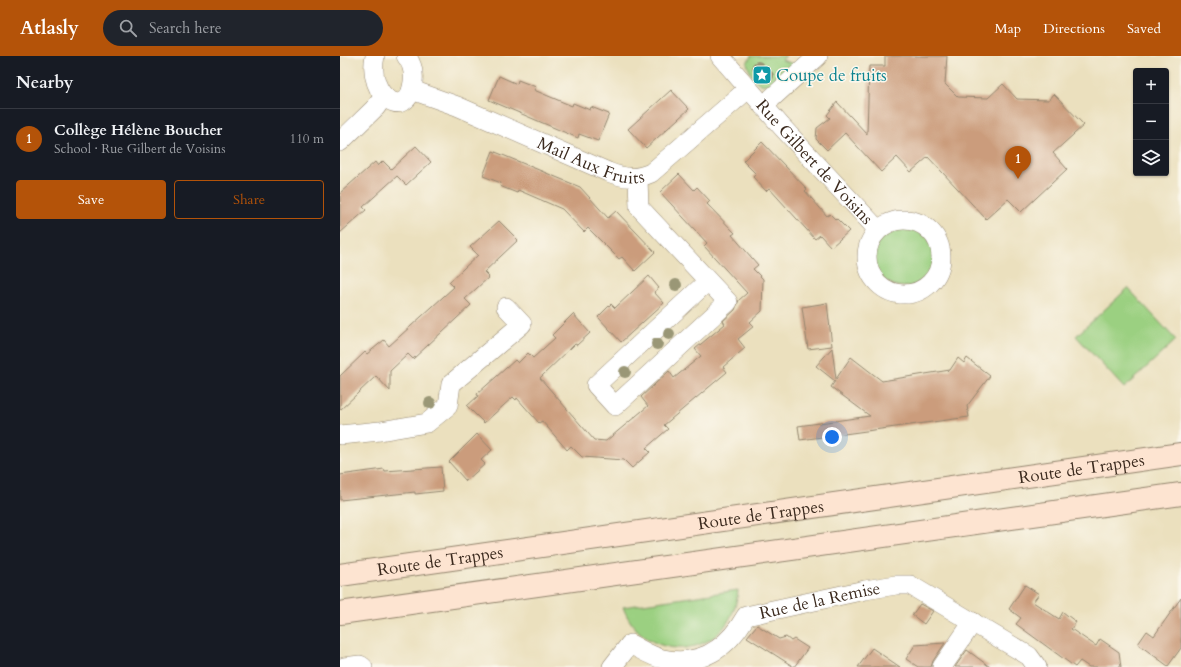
<!DOCTYPE html>
<meta charset="utf-8">
<style>
body{margin:0;font-family:Cardo,serif;background:#20242c;color:#f1f3f6}
.controls{position:absolute;right:12px;top:12px;display:grid;overflow:hidden;border-radius:4px;box-shadow:0 1px 3px #0004}
.controls button{width:36px;height:36px;display:grid;place-items:center;padding:0;border:0;border-bottom:1px solid #363941;background:#171b24;color:#f1f3f6;font:20px sans-serif}
.you{position:absolute;left:492px;top:381px;width:14px;height:14px;margin:-10px;border:3px solid #fff;border-radius:50%;background:#1a73e8;box-shadow:0 0 0 6px #1a73e833}
.badge{display:grid;place-items:center;width:26px;height:26px;border-radius:50%;background:#b45309;color:#fff;font-size:13px;font-weight:700}
.pin{position:absolute;translate:-50% -33px;filter:drop-shadow(0 1px 2px #0008)}
.pin::after{content:'';position:absolute;top:21px;width:14px;height:12px;background:inherit;clip-path:polygon(0 0,100% 0,50% 100%)}
.list{margin:0;padding:0;list-style:none}
h2{display:flex;justify-content:space-between;align-items:center;height:52px;margin:0;padding:0 16px;font-size:17px}
h2 small{font-size:13px;font-weight:400;color:#9ea1a6}
.list li{display:grid;grid-template-columns:26px 1fr auto;gap:12px;align-items:center;box-sizing:border-box;height:60px;padding:0 16px;border-top:1px solid #363941}
.list b{display:block;font-size:15px;white-space:nowrap}
.list p{margin:0;font-size:13px;white-space:nowrap;color:#9ea1a6}
.list em{font-size:13px;font-style:normal;color:#9ea1a6}
.actions{display:flex;gap:8px;padding:12px 16px}
.actions a{flex:1;padding:9px 0;border:1px solid #b45309;border-radius:4px;text-align:center;font-size:14px;color:#b45309}
.actions .main{background:#b45309;color:#fff}
.icon{flex:none;width:22px;height:22px;fill:none;stroke:currentColor;stroke-width:2;stroke-linecap:round;stroke-linejoin:round}
.map{position:relative;flex:none;width:841px;height:611px;overflow:hidden}
header{display:flex;align-items:center;gap:24px;box-sizing:border-box;height:56px;padding:0 20px;background:#b45309;color:#fff}
header strong{font-size:19px}
nav{display:flex;gap:22px;margin-inline-start:auto;font-size:14px}
.search{width:280px;height:36px;background:#20242c;display:flex;align-items:center;gap:10px;box-sizing:border-box;padding:0 14px;border-radius:22px;color:#9ea1a6;font-size:15px}
main{display:flex}
aside{flex:1;background:#171b24}
.map>svg:first-child{display:block}
.green{fill:#9bd081;stroke:#6b7d50}
.building{fill:#cb9c7b}
.lines{fill:none;stroke-linecap:round;stroke-linejoin:round}
.street-casing{stroke:#93856e;stroke-width:20}
.secondary-casing{stroke:#93856e;stroke-width:24}
.street{stroke:#fff;stroke-width:19}
.secondary{stroke:#fde4d1;stroke-width:22}
.tree{fill:#9a9776}
.labels{text-anchor:middle;stroke-width:3;stroke-linejoin:round;paint-order:stroke}
.culture-label{font-size:17px;fill:#0d838f;stroke:#fbf7ec;text-anchor:start}
.street-label{font-size:17px;fill:#3b2a1e;stroke:#fbf7ec}
</style>
<header>
<strong>Atlasly</strong>
<div class="search"><svg class="icon" aria-label="search" viewBox="0 0 24 24"><circle cx="10" cy="10" r="6"/><path d="M15 15l6 6"/></svg>Search here</div>
<nav><a>Map</a><a>Directions</a><a>Saved</a></nav>
</header>
<main>
<aside>
<h2>Nearby<small></small></h2>
<ul class="list">
<li><span class="badge">1</span><div><b>Collège Hélène Boucher</b><p>School · Rue Gilbert de Voisins</p></div><em>110 m</em></li>
</ul>
<div class="actions"><a class="main">Save</a><a>Share</a></div>
</aside>
<div class="map">
<svg width="841" height="611" viewBox="0 0 841 611">
<rect width="100%" height="100%" fill="#fbf7ec"/>
<filter id="ink" filterUnits="userSpaceOnUse"><feTurbulence type="fractalNoise" baseFrequency=".025" numOctaves="2"/><feDisplacementMap in="SourceGraphic" scale="8" xChannelSelector="R" yChannelSelector="G"/><feConvolveMatrix kernelMatrix="1 2 1 2 8 2 1 2 1" color-interpolation-filters="sRGB"/></filter>
<filter id="wash" filterUnits="userSpaceOnUse"><feTurbulence type="fractalNoise" baseFrequency=".012" numOctaves="4" result="noise"/><feDisplacementMap in="SourceGraphic" scale="16" xChannelSelector="R" yChannelSelector="G"/><feGaussianBlur stdDeviation="0.9" result="paint"/><feColorMatrix in="noise" values="0 0 0 0 0 0 0 0 0 0 0 0 0 0 0 0 0 1.4 0 .05"/><feComposite in="paint" operator="in"/></filter>
<g filter="url(#wash)">
<rect width="100%" height="100%" fill="#ebe0be"/>
<path class="green" d="M411,0H446L442,4L457,9C438,26 417,44 407,7Z
M533 200a31 31 0 1 1 62 0a31 31 0 1 1-62 0Z
M788,232L836,284L784,332L736,280Z
M398,534C392,605 305,611 283,551Z"/>
<g id="blocks">
<path class="building" d="M545,0H607L605,28L618,41L648,42L663,28L677,43L709,44L714,38L744,69L713,97L727,113L681,156L668,143L646,163L588,101L571,116L557,101L541,116L505,77L487,94L476,83L477,72L490,62L487,59L497,46L527,78L529,10H545Z
M159,20L177,28L178,24L196,31L194,34L232,50L233,47L250,54L251,51L269,58L258,85L239,78L238,82L149,44Z
M331,34L349,53L306,92L288,73Z
M422,86L467,133L465,135L487,160L490,158L496,164L497,163L509,175L491,191L480,179L475,183L429,132L426,135L413,121L416,118L403,105Z
M76,90L91,106L66,129L57,120L23,151L26,154L0,177V137L35,106L38,110L43,105L51,113Z
M153,95L240,131L268,162L276,155L315,196L295,215L282,201L279,203L248,172L244,176L222,153L178,134L177,137L167,133L160,130L161,127L143,120Z
M339,118L354,134L357,131L370,145L367,148L395,177L392,179L418,209L413,213L423,223L422,255L410,266L414,270L398,283L405,292L383,311L387,316L324,369L328,373L306,392L310,396L292,412L284,404L242,401L231,390L227,394L202,365L199,367L177,342L176,344L173,341L144,367L127,350L138,340L137,338L175,304L178,307L188,297L193,302L215,282L212,279L233,258L250,277L237,289L235,288L200,322L254,384L266,385L308,350L301,341L329,315L334,322L361,300L355,293L385,268L383,265L395,254L399,244L407,237L364,190L367,187L320,136Z
M159,165L178,184L144,216L149,221L125,243L131,249L73,303L68,298L50,315V335L36,320L0,354V320L25,296L27,298L44,284L49,290L114,231L109,226L138,199L130,191Z
M309,220L319,232L314,236L324,247L281,286L258,261L271,248L275,252Z
M487,247L492,290L468,293L462,251Z
M492,292L496,323L511,301L542,325L610,314L618,302L624,307L627,302L650,320L627,350L629,361L460,384L458,370L530,360L491,331L495,325L476,310Z
M137,378L152,394L141,404L145,408L126,425L109,406Z
M101,411L103,435L75,438V436L0,444V419L44,413L45,415Z
M685,529L699,538L693,546L719,563L723,556L736,566L731,573L756,590L760,583L779,596L781,611H749L740,605L735,611L676,568L681,562L669,553Z
M841,542V592L828,610L798,588L807,575L814,580Z
M580,548L593,555L584,568L572,559Z
M417,569L439,583L446,581L451,585L454,583L468,592L454,611L407,581Z
M605,587L593,605L591,611H578L566,603L575,589Z
M532,592L560,611H518Z
M627,594L650,611H615Z"/>
</g>
</g>
<g filter="url(#ink)">
<use href="#blocks" fill-opacity="0" stroke="#93856e" stroke-width="1"/>
<g class="lines">
<defs>
<g id="street">
<path d="M35,0C26,41 68,67 73,26C74,17 72,7 66,0"/>
<path id="s1" d="M380,0L442,71L538,174"/>
<path id="s2" d="M72,34L117,50L268,116C284,122 295,124 311,117L408,33"/>
<path d="M423,50L478,0"/>
<path d="M0,86L36,51L44,40"/>
<path d="M298,123L299,151L388,246L275,350L256,329L368,225"/>
<circle cx="564" cy="201" r="37"/>
<path d="M0,379L40,375L87,367L108,350L111,328L182,268L166,251"/>
<path d="M4,611L20,609L23,611"/>
<path id="s3" d="M272,611L290,588C300,593 312,601 323,603C361,611 388,592 406,560L525,534L556,529H570L689,600L697,611"/>
<path d="M602,611L633,566"/>
</g>
<g id="secondary">
<path id="s4" d="M0,519L841,398"/>
<path d="M0,557L841,438"/>
</g>
</defs>
<use href="#street" class="street-casing"/>
<use href="#secondary" class="secondary-casing"/>
<use href="#street" class="street"/>
<use href="#secondary" class="secondary"/>
</g>
<g class="tree">
<circle cx="418" cy="11" r="6"/>
<circle cx="428" cy="20" r="6"/>
<circle cx="336" cy="229" r="6"/>
<circle cx="329" cy="278" r="6"/>
<circle cx="317" cy="288" r="6"/>
<circle cx="285" cy="316" r="6"/>
<circle cx="90" cy="347" r="6"/>
</g>
</g>
<defs>
<symbol id="sight-square" viewBox="-11 -11 22 22"><rect x="-9" y="-9" width="18" height="18" rx="4" fill="#0f9aa8" stroke="#fbf7ec"/><path d="M0-6L1.8-2.2L6-1.7L2.9 1.2L3.7 5.4L0 3.3L-3.7 5.4L-2.9 1.2L-6-1.7L-1.8-2.2Z" fill="#fff"/></symbol>
</defs>
<g fill-rule="evenodd">
<use href="#sight-square" x="411" y="8" width="22" height="22"/>
</g>
<g class="labels">
<g class="culture-label">
<text x="436" y="25">Coupe de fruits</text>
</g>
<g class="street-label">
<text dy="6" stroke="none"><textPath href="#s2" startOffset="193">Mail Aux Fruits</textPath></text>
<text dy="6" stroke="none"><textPath href="#s1" startOffset="142">Rue Gilbert de Voisins</textPath></text>
<text dy="6" stroke="none"><textPath href="#s4" startOffset="749">Route de Trappes</textPath></text>
<text dy="6" stroke="none"><textPath href="#s4" startOffset="425">Route de Trappes</textPath></text>
<text dy="6" stroke="none"><textPath href="#s4" startOffset="101">Route de Trappes</textPath></text>
<text dy="6" stroke="none"><textPath href="#s3" startOffset="242">Rue de la Remise</textPath></text>
</g>
</g>
</svg>
<div class="controls">
<button>+</button>
<button>−</button>
<button><svg class="icon" aria-label="layers" viewBox="0 0 24 24"><path d="M12 4l9 5-9 5-9-5zM3 14l9 5 9-5"/></svg></button>
</div>
<div class="you"></div>
<div class="pin badge" style="left:678px;top:123px">1</div>
</div>
</main>
